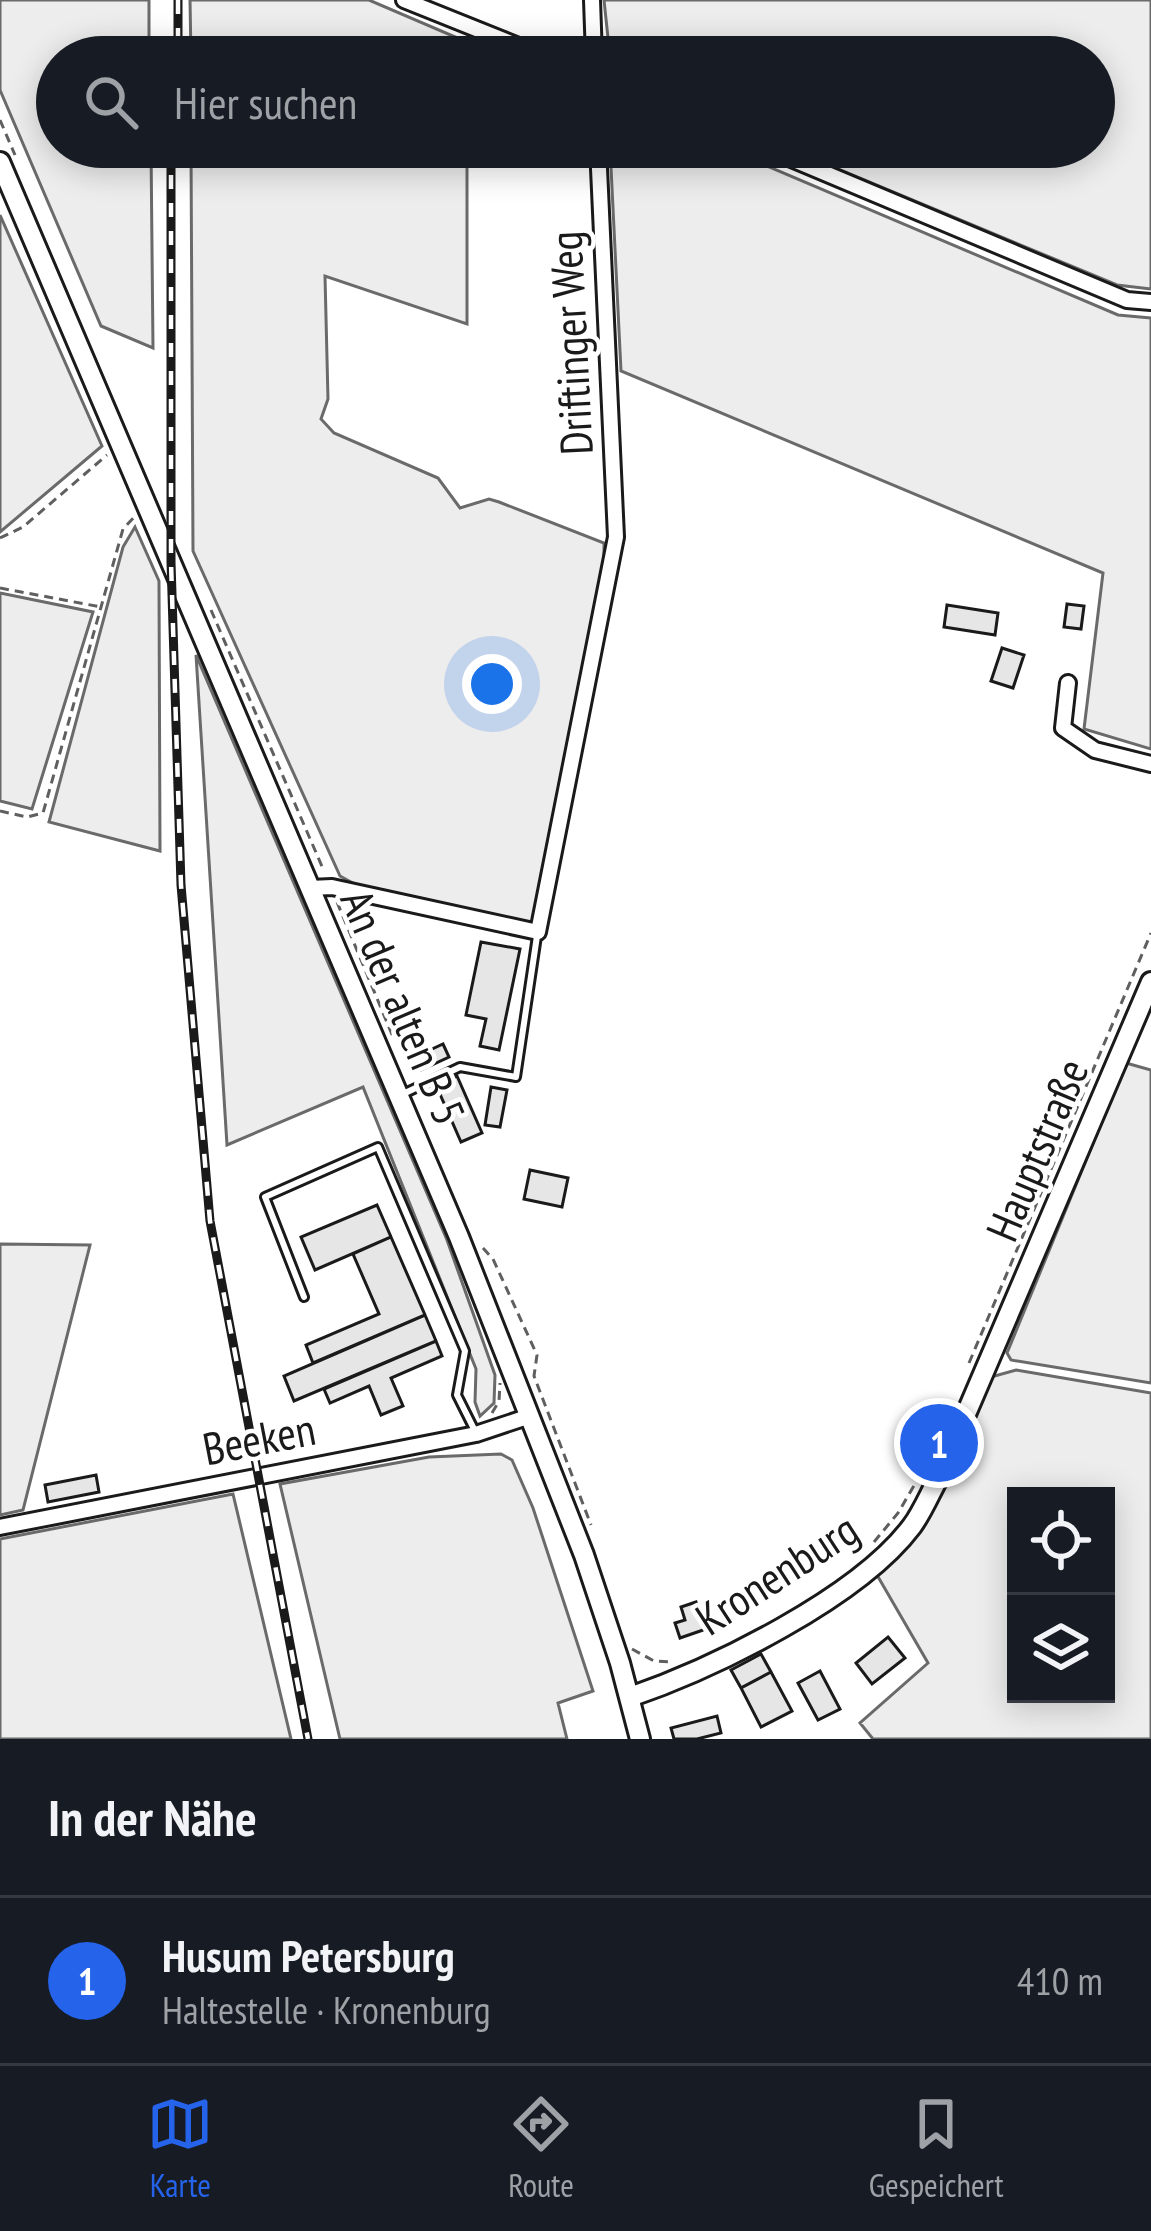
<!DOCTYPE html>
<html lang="de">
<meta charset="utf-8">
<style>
body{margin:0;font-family:"PT Sans Narrow",sans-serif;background:#242831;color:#f1f3f6}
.controls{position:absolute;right:36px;bottom:36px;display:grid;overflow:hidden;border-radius:0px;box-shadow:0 6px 30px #0003}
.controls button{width:108px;height:108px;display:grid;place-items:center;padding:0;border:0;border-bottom:3px solid #363941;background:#171b24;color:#f1f3f6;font:60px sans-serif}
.you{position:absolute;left:492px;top:684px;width:42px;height:42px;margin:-30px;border:9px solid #fff;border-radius:50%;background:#1a73e8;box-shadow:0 0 0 18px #1a73e833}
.badge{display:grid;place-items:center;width:78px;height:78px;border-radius:50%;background:#2563eb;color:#fff;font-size:39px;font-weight:700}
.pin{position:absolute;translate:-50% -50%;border:6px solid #fff;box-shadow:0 3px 12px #0006}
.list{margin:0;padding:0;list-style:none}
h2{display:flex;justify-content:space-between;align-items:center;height:156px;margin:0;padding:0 48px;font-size:51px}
h2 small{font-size:39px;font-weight:400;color:#9ea1a6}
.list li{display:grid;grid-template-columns:78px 1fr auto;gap:36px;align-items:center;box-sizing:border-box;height:168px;padding:0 48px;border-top:3px solid #363941}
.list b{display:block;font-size:45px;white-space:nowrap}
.list p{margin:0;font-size:39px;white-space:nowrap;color:#9ea1a6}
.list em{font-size:39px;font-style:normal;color:#9ea1a6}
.icon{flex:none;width:66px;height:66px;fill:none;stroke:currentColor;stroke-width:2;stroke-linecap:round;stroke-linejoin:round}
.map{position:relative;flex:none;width:1151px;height:1739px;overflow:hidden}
.search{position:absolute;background:#171b24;box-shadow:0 6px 30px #0003;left:36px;right:36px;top:36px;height:132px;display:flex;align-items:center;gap:30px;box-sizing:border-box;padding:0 42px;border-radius:66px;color:#9ea1a6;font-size:45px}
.sheet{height:324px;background:#171b24}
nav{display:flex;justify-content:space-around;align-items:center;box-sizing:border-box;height:168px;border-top:3px solid #363941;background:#171b24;font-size:33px;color:#9ea1a6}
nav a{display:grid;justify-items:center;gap:6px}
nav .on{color:#2563eb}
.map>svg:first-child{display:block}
.built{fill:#ededed;stroke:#6a6a6a;stroke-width:3;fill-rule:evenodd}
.building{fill:#e6e6e6;stroke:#1a1a1a;stroke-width:3}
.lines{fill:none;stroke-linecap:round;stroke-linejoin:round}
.lane-casing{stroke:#1a1a1a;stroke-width:12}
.street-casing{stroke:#1a1a1a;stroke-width:20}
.secondary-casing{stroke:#1a1a1a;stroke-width:24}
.path{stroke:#5f5f5f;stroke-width:3;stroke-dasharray:9 6;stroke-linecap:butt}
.lane{stroke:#fff;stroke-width:6}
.street{stroke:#fff;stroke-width:14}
.secondary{stroke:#fff;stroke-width:18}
.rail-casing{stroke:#1a1a1a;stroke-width:9}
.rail{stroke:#fff;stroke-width:4.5;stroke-dasharray:14;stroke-linecap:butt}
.labels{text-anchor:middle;stroke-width:9;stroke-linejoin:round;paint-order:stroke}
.street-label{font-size:45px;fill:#1a1a1a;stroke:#fff}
</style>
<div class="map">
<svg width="1151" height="1739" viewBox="0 0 1151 1739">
<rect width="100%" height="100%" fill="#fff"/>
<path class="built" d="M0,0H149V57H57V147H151L153,348L101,326L0,90Z
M190,0H369L467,42V57H191Z
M604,0H1151V289L1117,285L785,147H1094V57H610Z
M191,147H467V324L325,276L328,399L321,419L334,433L438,478L460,508L489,499L499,502L604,543V563L532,923L360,887L340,876L193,551Z
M610,147H722L1118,315L1151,318V749L1084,729L1103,573L621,371Z
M0,215L102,446L0,532Z
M135,527L159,581L160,851L49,822L123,547Z
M0,593L93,612L32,809L0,801Z
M196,655L447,1240L495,1375L494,1403L480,1416L475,1402L476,1369L363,1087L227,1145Z
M1126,1063L1151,1070V1383L1011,1360L1007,1353Z
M0,1244L90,1245L23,1510L0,1515Z
M1016,1370L1151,1393V1739H873L860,1723L928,1663L877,1575L918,1533L947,1484L991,1377ZM1016,1496H1106V1694H1016Z
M501,1454L512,1460L533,1508L593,1691L558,1703L567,1739H340L280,1484L429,1457Z
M233,1494L291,1739H0V1539Z"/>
<path class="building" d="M1067,604L1084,606L1081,629L1064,627Z
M947,605L998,613L995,635L944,627Z
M1002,648L1024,655L1013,688L991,681Z
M481,942L520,949L499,1050L480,1046L486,1019L466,1015Z
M443,1044L449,1057L421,1070L415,1057Z
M457,1076L482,1133L461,1142L436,1085Z
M491,1087L507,1090L500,1127L485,1125Z
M530,1170L568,1178L562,1207L524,1199Z
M377,1205L391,1237L315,1270L301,1237Z
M391,1237L425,1315L313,1363L306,1345L379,1314L353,1254Z
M425,1315L436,1341L294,1401L284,1376Z
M436,1341L442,1356L391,1378L403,1406L381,1415L369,1386L330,1403L324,1389Z
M96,1475L99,1492L48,1502L45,1485Z
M696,1602L706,1629L680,1638L675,1623L685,1620L681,1607Z
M888,1637L905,1658L872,1684L856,1663Z
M761,1654L771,1672L741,1688L731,1670Z
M820,1671L840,1709L818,1720L798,1683Z
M771,1672L792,1711L761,1727L741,1688Z
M717,1716L721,1733L697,1739H674L671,1728Z"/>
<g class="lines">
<defs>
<path id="lane" d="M403,1094L460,1067L516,1077L537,936
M304,1297L265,1197L378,1147L465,1351L457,1395L475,1431"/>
<path id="street" d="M404,0L546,57
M592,0L594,57
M763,147L1127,300L1151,302
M1068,683L1063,728L1095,750L1151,764
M310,888L332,887L538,932L616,537L598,147
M0,1527L476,1434L530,1416"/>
<path id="secondary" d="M0,162L459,1237L584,1555L620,1663L640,1739
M630,1697C714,1668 858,1598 912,1526C923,1511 930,1493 939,1477L1151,982"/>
</defs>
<use href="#lane" class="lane-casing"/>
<use href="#street" class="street-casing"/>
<use href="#secondary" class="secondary-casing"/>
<path class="path" d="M0,120L15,155
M0,538L23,527L107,455
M0,588L101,607
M211,610L324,871
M0,811L27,817L43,813L123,529L136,515
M337,902L393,1037
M483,1248L493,1259L537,1355L534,1376L591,1525
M969,1363L1151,933
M492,1413L499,1401L500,1383
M874,1542L898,1513L919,1477
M632,1649L654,1661L673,1662"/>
<use href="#lane" class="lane"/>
<use href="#street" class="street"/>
<use href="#secondary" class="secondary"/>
<defs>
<path id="rail" d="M178,0V57
M171,147V562L181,885L210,1221L308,1739"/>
</defs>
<use href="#rail" class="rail-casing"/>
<use href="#rail" class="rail"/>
</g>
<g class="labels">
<g class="street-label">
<text transform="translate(571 343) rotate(-93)" y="16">Driftinger Weg</text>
<text transform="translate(403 1007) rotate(67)" y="16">An der alten B 5</text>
<text transform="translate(1037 1150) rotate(-67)" y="16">Hauptstraße</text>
<text transform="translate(259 1439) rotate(-11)" y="16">Beeken</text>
<text transform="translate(777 1574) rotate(-33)" y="16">Kronenburg</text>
</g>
</g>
</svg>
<div class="controls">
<button><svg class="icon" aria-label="locate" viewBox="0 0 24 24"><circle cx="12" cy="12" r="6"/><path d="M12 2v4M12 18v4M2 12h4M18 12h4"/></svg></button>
<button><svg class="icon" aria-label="layers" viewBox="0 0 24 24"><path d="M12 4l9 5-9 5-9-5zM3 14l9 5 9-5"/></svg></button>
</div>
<div class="you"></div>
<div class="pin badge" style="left:939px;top:1443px">1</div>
<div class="search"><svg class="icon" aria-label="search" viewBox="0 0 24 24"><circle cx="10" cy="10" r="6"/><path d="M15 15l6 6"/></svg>Hier suchen</div>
</div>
<section class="sheet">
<h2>In der Nähe<small></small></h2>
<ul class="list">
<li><span class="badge">1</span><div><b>Husum Petersburg</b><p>Haltestelle · Kronenburg</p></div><em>410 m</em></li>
</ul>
</section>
<nav>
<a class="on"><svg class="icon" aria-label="map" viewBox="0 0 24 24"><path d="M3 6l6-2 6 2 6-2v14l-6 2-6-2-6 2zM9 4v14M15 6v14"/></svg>Karte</a>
<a><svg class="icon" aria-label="directions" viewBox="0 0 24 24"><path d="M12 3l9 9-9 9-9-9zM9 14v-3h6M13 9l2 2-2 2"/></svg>Route</a>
<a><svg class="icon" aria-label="saved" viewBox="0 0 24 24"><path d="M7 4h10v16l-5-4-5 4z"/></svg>Gespeichert</a>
</nav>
